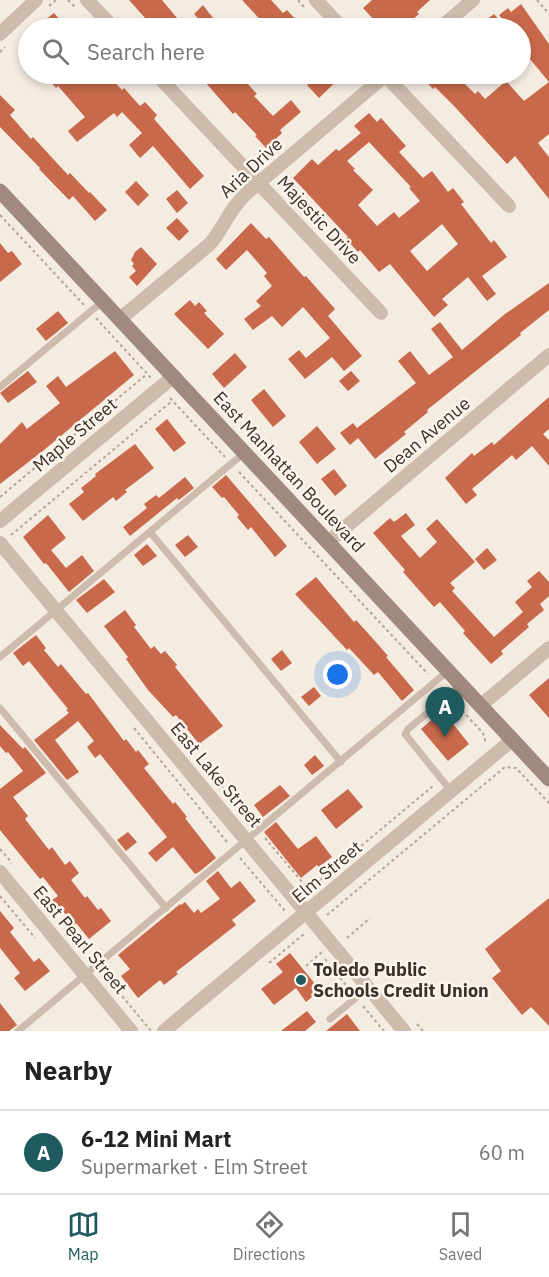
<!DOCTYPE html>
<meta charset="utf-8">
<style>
body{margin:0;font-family:"IBM Plex Sans",sans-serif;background:#f2f2f2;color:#222}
.you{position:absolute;left:338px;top:675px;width:21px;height:21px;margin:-15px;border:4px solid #fff;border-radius:50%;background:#1a73e8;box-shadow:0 0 0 9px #1a73e833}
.badge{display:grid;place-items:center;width:39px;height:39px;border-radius:50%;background:#1f5a5e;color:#fff;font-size:20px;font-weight:700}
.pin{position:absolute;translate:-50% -50px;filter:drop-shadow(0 2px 3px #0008)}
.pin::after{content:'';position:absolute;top:32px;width:21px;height:18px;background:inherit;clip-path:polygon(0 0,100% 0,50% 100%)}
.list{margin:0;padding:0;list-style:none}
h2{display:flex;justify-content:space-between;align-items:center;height:78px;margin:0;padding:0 24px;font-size:26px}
h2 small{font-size:20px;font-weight:400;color:#767676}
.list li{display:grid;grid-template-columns:39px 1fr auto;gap:18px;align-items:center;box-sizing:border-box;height:84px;padding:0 24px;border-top:2px solid #e0e0e0}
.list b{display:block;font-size:22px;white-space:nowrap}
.list p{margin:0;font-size:20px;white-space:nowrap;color:#767676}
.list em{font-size:20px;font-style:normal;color:#767676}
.icon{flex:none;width:33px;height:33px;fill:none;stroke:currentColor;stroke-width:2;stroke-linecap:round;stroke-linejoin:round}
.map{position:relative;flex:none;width:549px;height:1031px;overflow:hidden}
.search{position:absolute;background:#fff;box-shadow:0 3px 9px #0003;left:18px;right:18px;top:18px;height:66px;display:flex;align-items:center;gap:15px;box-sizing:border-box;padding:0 21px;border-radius:33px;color:#767676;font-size:22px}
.sheet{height:162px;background:#fff}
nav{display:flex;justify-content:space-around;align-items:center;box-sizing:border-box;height:84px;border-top:2px solid #e0e0e0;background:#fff;font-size:16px;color:#767676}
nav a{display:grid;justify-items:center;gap:3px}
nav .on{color:#1f5a5e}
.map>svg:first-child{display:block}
.building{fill:#c8694b;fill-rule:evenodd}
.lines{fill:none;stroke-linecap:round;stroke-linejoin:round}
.path{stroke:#b9a596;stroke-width:2;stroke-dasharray:3 3;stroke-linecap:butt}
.service{stroke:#cdbbac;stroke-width:7}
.minor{stroke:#cdbbac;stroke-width:14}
.secondary{stroke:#a18a7d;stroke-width:15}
.poi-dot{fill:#1f5a5e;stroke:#fbf5ee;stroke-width:2}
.labels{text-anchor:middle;stroke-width:5;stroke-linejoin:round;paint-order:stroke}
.street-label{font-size:18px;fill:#3b302b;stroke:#fbf5ee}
.poi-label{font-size:18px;font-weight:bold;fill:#3b302b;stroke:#fbf5ee;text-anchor:start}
</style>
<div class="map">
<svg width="549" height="1031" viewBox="0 0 549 1031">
<rect width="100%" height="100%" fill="#f4ebe1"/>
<path class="building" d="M129,0H162L182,24L176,28H154Z
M242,0H271L283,13L287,10L297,21L289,28H268Z
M372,0H430L417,12L419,14L403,28H385L375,18L374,20L363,8Z
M521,4L549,44V134L538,143L549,157V199L515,156L507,164L454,106L435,87L433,89L419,74H455L475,94L478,91L485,99L506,81L524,101L549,82L520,47V28H510L499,15L508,8L511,12Z
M203,5L209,13L222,28H207L194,14Z
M54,13L67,28H35Z
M494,14L506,28H476Z
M44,74H107L122,90L124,88L140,106L145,102L157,115L154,119L204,176L190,189L153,146L140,158L129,145L142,133L122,112L117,117L114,113L77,142L68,131L85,117L58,86L56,88Z
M198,74H257L247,83L257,94L254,96L273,116L291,100L301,112L280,130L282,133L266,148L255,136L257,135L235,112L233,114Z
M319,74H344L319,98L307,85Z
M0,95L15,110L10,115L31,139L33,137L68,175L70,173L89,193L90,192L107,210L95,221L73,196L69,200L39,169L40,168L0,127Z
M369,113L377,122L381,118L406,146L399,152L423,178L432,171L448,192L453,188L464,202L461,204L491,243L494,240L507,257L482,276L496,294L487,301L468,277L442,299L448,305L434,317L390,264L379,272L360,250L358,252L346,239L348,237L293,178L312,159L318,165L336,149L339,151L361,133L354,126ZM369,142L411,187L409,188L420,201L399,218L394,212L377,226L358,205L373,190L353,170L355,169L347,161ZM442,224L458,244L427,271L410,251Z
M136,181L149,195L138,206L125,192Z
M177,190L188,203L177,213L166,199Z
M177,218L189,231L179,241L166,228Z
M251,223L266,239L269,237L304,277L306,276L335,309L328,316L362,356L344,371L332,357L305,379L288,359L299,350L306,358L330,338L303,307L282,327L272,316L253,330L244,319L261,306L256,301L272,286L264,276L267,273L247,250L226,270L216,259Z
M0,243L8,253L12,251L22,264L0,282Z
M141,247L157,264L137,286L129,277L136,271L132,266L134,264L131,260L135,252Z
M549,283V310L520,333L521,335L427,410L428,412L404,432L406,434L375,459L358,438L350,445L340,433L353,423L357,428L416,383L398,361L410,351L429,375L453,357L431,329L440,322L462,350L505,314Z
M190,300L195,306L199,302L207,311L204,313L224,334L208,349L174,314Z
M58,311L68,323L46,341L36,329Z
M115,351L134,375L44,450L0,484V444L22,422L27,429L60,403L46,386L58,376L66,387Z
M235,353L247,367L224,388L212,374Z
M28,371L37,382L8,403L0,393Z
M351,371L360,381L348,391L339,381Z
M264,389L286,416L273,427L251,400Z
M549,397V429L543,434L549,440V466L532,446L516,460L512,455L472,489L477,495L466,504L445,478L472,453L474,456L492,442L494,445Z
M167,419L186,443L174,452L155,429Z
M317,426L336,449L317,464L299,442Z
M135,444L154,468L125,490L127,492L116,501L113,497L83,521L69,504L84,492L81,488L96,476L95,474Z
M334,469L347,486L335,496L321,479Z
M226,475L287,546L275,557L251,527L248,530L237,517L239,515L224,497L222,498L212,487Z
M185,477L194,488L179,500L177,498L130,536L123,527L147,508L144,504L156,495L159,498Z
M406,513L415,525L401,536L420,558L437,542L426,529L437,519L475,562L450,583L455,588L452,591L494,637L523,612L515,602L532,587L527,581L539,571L549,582V596L540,604L544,610L527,624L529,627L501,651L503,654L491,664L463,633L465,631L440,602L434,607L426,598L403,572L405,570L373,533L390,518L394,522Z
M48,515L66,538L51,550L66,568L82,555L94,571L69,592L46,563L44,564L23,537Z
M188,535L198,547L185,557L175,545Z
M147,544L157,556L143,566L134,555Z
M487,548L497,560L484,570L475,559Z
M316,577L354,622L356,620L375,641L388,656L386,657L414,690L402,701L378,672L374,675L349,648L347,650L295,594Z
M104,579L115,592L87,613L76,600Z
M125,610L136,625L134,627L151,649L154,646L161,654L165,651L177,665L175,667L223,726L199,744L176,715L173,717L148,690L126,659L128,657L104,626Z
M36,635L46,648L44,650L58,667L61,664L86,694L88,693L124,741L126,739L136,752L138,750L149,764L144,768L173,804L175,802L187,817L185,818L216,858L199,872L195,874L173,847L156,862L148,853L167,837L100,754L95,758L87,747L94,741L78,721L55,740L79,772L67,780L34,740L69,713L66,710L68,709L29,661L23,666L13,653Z
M282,650L292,663L281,671L271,659Z
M549,678V718L529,695Z
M314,687L321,696L309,706L301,697Z
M434,718L442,726L450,720L469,744L448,761L421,729Z
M0,725L23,749L25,747L46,773L13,797L28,816L25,819L49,850L52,847L65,865L70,861L79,873L71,880L85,898L87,896L98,910L101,908L111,921L89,939L76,923L74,925L63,911L61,912L52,900L58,896L43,877L40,879L0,830V789L23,771L8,752L6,753L0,746Z
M315,755L324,766L312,775L304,765Z
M280,785L290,796L263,817L254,805Z
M348,789L363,807L336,829L321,810Z
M276,822L298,849L316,836L332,857L319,867L317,865L301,878L264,832Z
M128,832L137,842L126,851L117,840Z
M218,871L231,888L240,881L256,901L232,920L236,925L176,972L178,974L164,985L160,980L138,998L121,976L130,969L118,955L180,904L181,905L185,902L194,913L198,909L201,913L220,899L206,881Z
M549,898V1026L531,1007L522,1015L492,978L501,971L485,949Z
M0,911L14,928L10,932L34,962L39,958L50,971L25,991L14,978L20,973L0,948Z
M290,953L320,990L306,1002L296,988L274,1005L261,989L283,972L276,964Z
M0,1003L17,1025L9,1031H0Z
M307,1011L316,1022L305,1031H281Z
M347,1014L360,1031H326Z"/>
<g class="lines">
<path class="path" d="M68,0L75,7
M298,0L304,7
M537,0L549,14
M49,6L56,0
M355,22L361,28
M0,52L5,47
M137,74L144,80
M0,215L84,305
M96,318L151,378
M170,398L225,457
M239,472L428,674
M0,497L147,374
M11,535L172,401
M454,702L483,733L485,740L484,744
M134,728L227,842
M207,769L252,822
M265,838L308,889
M0,849L12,863
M240,858L285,911
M306,892L433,786
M0,896L35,938
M327,915L505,767L516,768L549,803
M347,938L370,918
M325,959L350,990
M269,963L304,934
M306,966L322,952
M103,973L151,1031
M363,1006L384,1031
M417,1024L423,1031"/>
<path class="service" d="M0,387L103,301
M150,532L341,762
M0,657L244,453
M0,708L166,908
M451,791L405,734L408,729L461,685
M330,1019L368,988
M18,1031L448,671"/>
<path class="minor" d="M87,0L114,28
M316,0L342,28
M440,28L473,0
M0,34L36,0
M156,74L381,313
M384,74L509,206
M120,319L210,244C225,226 229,209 248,192L387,74
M0,521L174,376
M328,542L549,355
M0,543L404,1031
M480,706L549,648
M0,872L131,1031
M164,1031L512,740"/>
<path class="secondary" d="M0,191L549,779"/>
</g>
<circle class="poi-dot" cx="301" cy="980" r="6"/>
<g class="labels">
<g class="street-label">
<text transform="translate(251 168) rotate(-43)" y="6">Aria Drive</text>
<text transform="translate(319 220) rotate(47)" y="6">Majestic Drive</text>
<text transform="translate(75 435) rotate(-40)" y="6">Maple Street</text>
<text transform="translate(427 435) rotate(-40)" y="6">Dean Avenue</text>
<text transform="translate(289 472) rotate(47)" y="6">East Manhattan Boulevard</text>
<text transform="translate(216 775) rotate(50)" y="6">East Lake Street</text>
<text transform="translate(327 872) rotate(-40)" y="6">Elm Street</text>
<text transform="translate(80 940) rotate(50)" y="6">East Pearl Street</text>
</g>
<g class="poi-label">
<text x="313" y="976">Toledo Public<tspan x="313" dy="21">Schools Credit Union</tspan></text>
</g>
</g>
</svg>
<div class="you"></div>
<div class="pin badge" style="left:445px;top:737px">A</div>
<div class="search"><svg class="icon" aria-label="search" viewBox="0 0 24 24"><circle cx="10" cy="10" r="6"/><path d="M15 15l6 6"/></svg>Search here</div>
</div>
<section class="sheet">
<h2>Nearby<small></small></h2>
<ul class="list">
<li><span class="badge">A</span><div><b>6-12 Mini Mart</b><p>Supermarket · Elm Street</p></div><em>60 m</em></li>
</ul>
</section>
<nav>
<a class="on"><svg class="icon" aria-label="map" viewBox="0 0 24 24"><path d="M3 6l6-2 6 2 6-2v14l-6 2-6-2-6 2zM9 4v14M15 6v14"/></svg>Map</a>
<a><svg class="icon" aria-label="directions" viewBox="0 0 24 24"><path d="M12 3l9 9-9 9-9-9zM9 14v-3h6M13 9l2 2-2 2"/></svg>Directions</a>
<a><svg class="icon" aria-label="saved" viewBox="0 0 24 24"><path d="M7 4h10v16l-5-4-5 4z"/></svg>Saved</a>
</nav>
